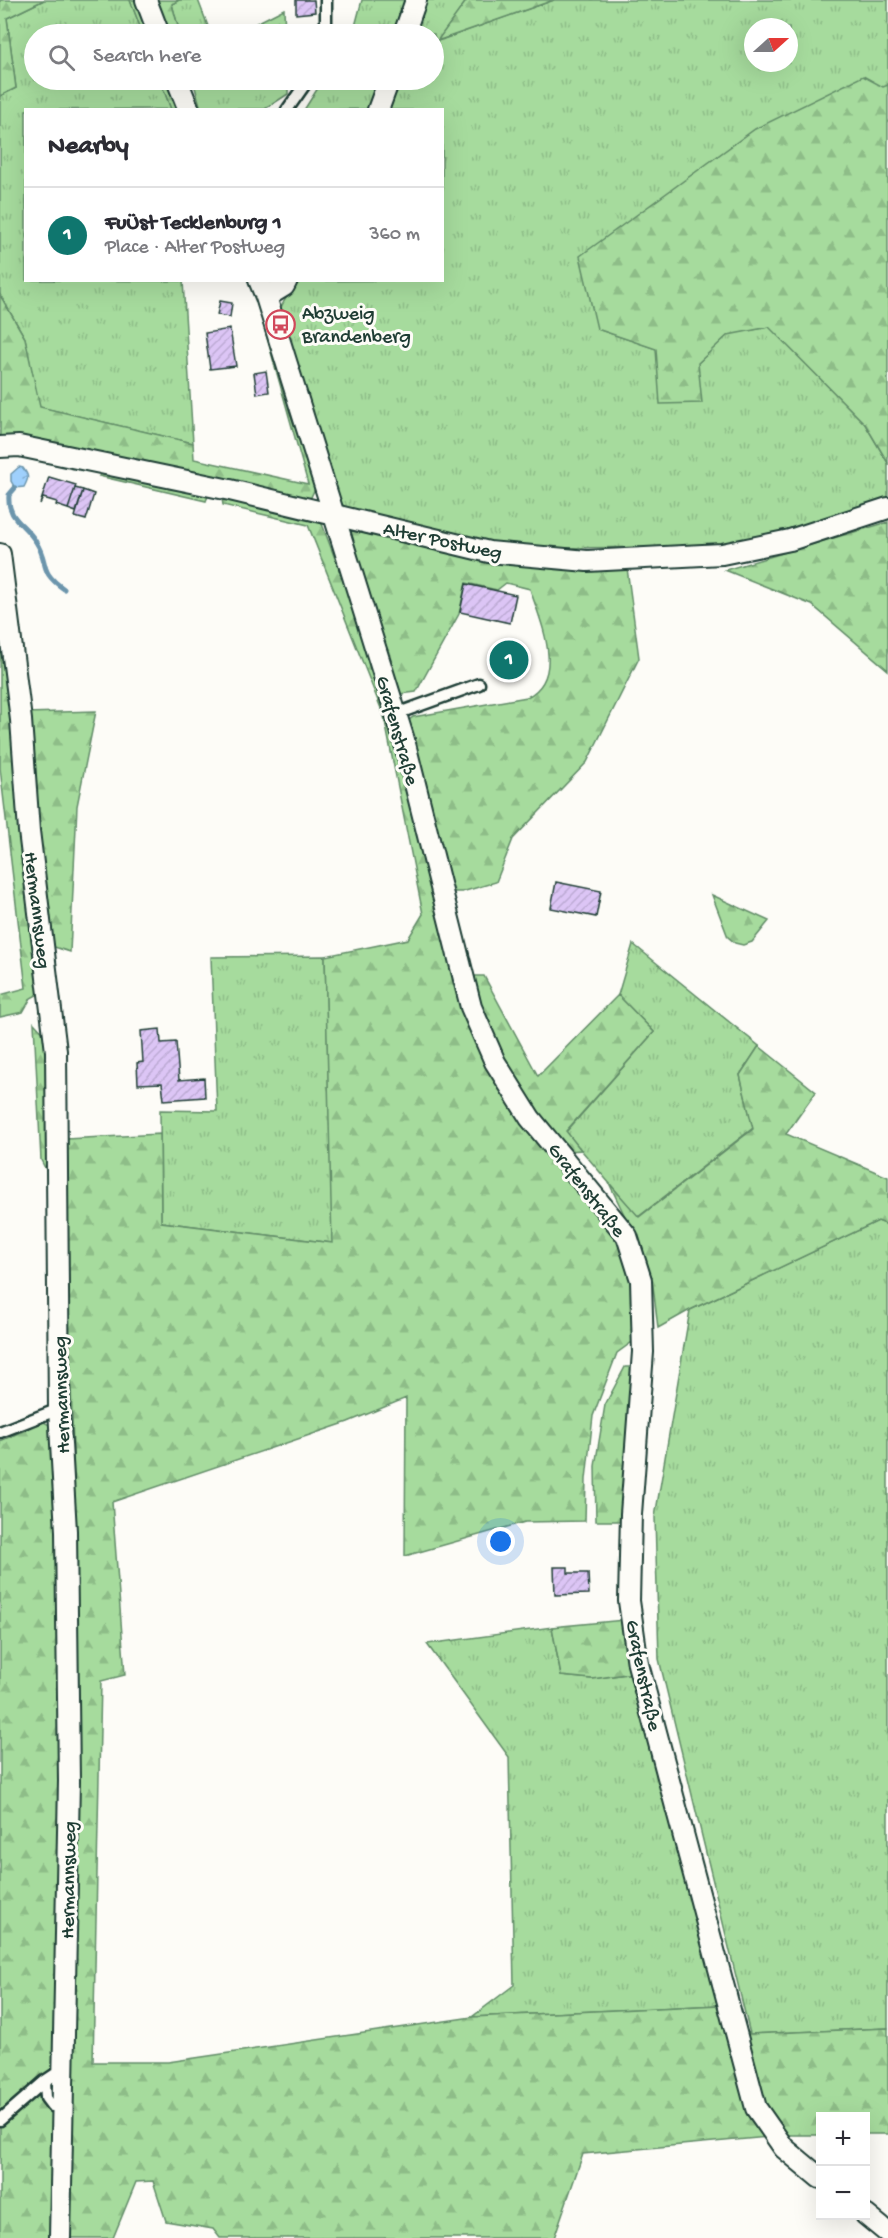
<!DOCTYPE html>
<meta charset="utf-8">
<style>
body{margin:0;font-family:"Gochi Hand",sans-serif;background:#f2f2f3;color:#2b2b33}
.controls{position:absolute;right:18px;bottom:18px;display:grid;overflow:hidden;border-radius:0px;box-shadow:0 6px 24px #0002}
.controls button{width:54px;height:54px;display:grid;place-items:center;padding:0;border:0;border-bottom:2px solid #e1e1e2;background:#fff;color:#2b2b33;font:30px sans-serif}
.compass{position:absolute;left:744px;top:18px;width:54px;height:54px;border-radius:50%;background:#fff;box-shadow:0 6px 24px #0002;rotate:69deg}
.you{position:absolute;left:501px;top:1542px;width:21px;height:21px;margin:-15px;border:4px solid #fff;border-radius:50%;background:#1a73e8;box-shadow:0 0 0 9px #1a73e833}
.badge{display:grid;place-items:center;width:39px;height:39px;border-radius:50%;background:#0f766e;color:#fff;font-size:20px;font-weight:700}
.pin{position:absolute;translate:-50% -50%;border:3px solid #fff;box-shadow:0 2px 6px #0006}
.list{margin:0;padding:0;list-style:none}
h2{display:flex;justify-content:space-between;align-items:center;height:78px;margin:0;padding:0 24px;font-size:26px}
h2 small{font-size:20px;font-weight:400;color:#7c7c81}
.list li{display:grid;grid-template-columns:39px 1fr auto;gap:18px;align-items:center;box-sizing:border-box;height:96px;padding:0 24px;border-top:2px solid #e1e1e2}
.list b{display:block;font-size:22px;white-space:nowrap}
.list p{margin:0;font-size:20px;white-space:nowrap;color:#7c7c81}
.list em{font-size:20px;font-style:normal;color:#7c7c81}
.icon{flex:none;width:33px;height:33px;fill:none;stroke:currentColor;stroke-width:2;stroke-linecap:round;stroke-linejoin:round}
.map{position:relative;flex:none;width:888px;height:2238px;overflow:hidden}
.search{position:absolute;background:#fff;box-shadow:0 6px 24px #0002;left:24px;top:24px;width:420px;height:66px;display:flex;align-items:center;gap:15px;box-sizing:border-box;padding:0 21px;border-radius:33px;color:#7c7c81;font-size:22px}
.panel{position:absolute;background:#fff;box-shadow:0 6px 24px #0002;left:24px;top:108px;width:420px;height:174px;border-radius:0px}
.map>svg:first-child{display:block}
.grass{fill:url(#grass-tufts);stroke:#628c68;stroke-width:1.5;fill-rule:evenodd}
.forest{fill:url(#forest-firs);stroke:#628c68;stroke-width:1.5}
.water{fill:url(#water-ripples);stroke:#6c95ac;stroke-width:1.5}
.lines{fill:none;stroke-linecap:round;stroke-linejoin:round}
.stream{stroke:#6c95ac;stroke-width:5}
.building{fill:url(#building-hatch);stroke:#1f3d34;stroke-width:1.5}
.lane-casing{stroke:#1f3d34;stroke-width:15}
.street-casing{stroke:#1f3d34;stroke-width:24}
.lane{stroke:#fdfcf7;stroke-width:10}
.street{stroke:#fdfcf7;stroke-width:20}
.labels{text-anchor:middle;stroke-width:6;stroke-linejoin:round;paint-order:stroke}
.poi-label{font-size:20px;fill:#1f3d34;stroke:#fdfcf7;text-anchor:start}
.street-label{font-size:20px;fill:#1f3d34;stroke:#fdfcf7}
</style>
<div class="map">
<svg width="888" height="2238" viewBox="0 0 888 2238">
<defs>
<pattern id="grass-tufts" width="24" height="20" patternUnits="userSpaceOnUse" patternTransform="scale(1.5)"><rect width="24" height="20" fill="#a6db9d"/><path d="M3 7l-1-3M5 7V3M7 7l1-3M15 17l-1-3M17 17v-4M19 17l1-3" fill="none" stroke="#8ebd88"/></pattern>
<pattern id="forest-firs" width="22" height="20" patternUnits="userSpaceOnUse" patternTransform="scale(1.5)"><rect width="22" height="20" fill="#a6db9d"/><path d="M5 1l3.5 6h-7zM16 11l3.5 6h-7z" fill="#8ebd88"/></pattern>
<pattern id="water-ripples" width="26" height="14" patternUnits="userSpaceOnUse" patternTransform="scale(1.5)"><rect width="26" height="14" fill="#9fd0fc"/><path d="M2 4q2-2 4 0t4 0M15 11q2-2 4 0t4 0" fill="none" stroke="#81aacd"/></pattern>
<pattern id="building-hatch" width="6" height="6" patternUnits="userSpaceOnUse" patternTransform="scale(1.5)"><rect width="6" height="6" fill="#dcc5f5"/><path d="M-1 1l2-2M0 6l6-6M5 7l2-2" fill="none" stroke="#bcaad3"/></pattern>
</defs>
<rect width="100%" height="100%" fill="#fdfcf7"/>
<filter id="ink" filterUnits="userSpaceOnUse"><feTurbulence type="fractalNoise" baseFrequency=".0167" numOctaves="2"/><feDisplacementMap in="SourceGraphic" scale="12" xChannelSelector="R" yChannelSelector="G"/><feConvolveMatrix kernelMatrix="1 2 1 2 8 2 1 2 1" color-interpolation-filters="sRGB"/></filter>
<g filter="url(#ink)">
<path class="grass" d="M44,0H130L143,34H34V80H160L171,109L26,110V280L183,281L193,443L39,407L25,338L0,295V96L16,88L7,18Z
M179,0H198L211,34H180L172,4Z
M362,0H407L396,34H353Z
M422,0H467L438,41L554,0H888V85L597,329L698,363L728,334L770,327L865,424L888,463V498L789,530L721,544L685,547L548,548L501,544L349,511L339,501L280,310C284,298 292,291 298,281L442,280V110H387L398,80H434V34H414ZM753,27H789V63H753Z
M284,9L285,34H235Z
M193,80H288V94L265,109H201Z
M323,80H380L369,109L304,110Z
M633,944L759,1046L740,1075L753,1128L638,1217L566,1132L654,1032L618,995Z
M325,956L333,1243L161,1222L160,1110L217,1111L211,957Z
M878,1221L888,1225V2028L750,2034L659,1659L655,1517L690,1310Z
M552,1627L561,1676L592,1679L633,1673L720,2005L472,2017L514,1985L509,1757L427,1644Z"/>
<path class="forest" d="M0,0H44L7,18L16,88L0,96Z
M130,0H138L152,34H143Z
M152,0H179L172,4L180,34H165Z
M467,0H554L437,41Z
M863,76L883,87L888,85V463L865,424L769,327L728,335L698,363L702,403L660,404L656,349L597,329L580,256L755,129Z
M160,80H169L181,109H171Z
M0,295L25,338L40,407L193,443L194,459L308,484L262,320L265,315L316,486L311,497L300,500L8,442L0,437Z
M103,472L204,492L208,496L206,501L99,476Z
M231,496L314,514L322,524L386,694L408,777L437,911L472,1037L499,1086L533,1138L611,1229L629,1258L639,1337L617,1353L593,1416L586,1479L585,1521L525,1522L405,1556L406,1398L348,1422L112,1502L125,1675L101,1681L93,2062H168L472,2017L720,2005L750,2034L888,2028V2134H866V2116H820V2135H790L583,2154L554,2238H220L213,2229L166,2221L153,2181L136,2182L113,2238H0V1441L44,1422L55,1428L75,1518L66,1209V1139L160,1134L161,1222L332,1243L325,956L408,939L423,914L384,716L308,525L223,505L222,499Z
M888,522V670L812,605L725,570Z
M348,530L510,564L627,568L639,658L587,762L513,839L496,882L462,892H451L408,721L413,717L527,697C567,677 540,621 530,589L506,583L497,590L466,583L459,614L416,692L401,694L396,688Z
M0,604L44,991L31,998L23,1012L0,1017V995L26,988L0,768Z
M96,711L77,806L70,952L51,946L26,713Z
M712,895L769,921L752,942L743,945L735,943L728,937Z
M475,976H484L538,1076L618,995L654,1032L566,1131L581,1150L569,1151L545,1122L504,1061L472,985Z
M34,1023L49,1039L52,1182L41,1160Z
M759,1046L816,1092L786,1134L888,1177V1225L878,1221L690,1310L658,1328L653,1286L642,1252L609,1183L639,1217L753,1129L740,1075Z
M625,1367H634L625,1521H596L595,1466L605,1405Z
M624,1620L633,1673L592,1679L561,1676L552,1627Z"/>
<path class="water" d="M19,467L23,468C29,476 29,478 24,487L15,488L11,481V474Z"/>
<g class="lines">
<path class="stream" d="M15,488L9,495C7,520 25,523 36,542C50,564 37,570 64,589"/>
</g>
<path class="building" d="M296,0H314L315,12L296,14Z
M220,301L232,303L230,317L217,315Z
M230,329L236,366L210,369L205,333Z
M266,371L269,392L257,394L254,373Z
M49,477L76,485L68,509L56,505L57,502L43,498L40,504Z
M75,488L83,490L76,512L68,509Z
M83,490L94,494L86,520L75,517Z
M466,584L516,595L510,623L460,612Z
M498 659a11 11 0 1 1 22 0a11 11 0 1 1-22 0Z
M556,882L601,891L596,917L551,908Z
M160,1029L161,1043L176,1042L179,1080L204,1078L205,1097L164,1100L162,1083L138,1084L137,1063L143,1062L141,1031Z
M554,1567H568V1573H588L589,1594L555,1595Z"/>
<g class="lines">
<defs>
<path id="lane" d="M326,34V0
M287,110L308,80
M396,714L479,684
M0,1432L59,1409
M45,2081L46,2098L52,2106L63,2105
M0,2120L45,2081L63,2069"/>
<path id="street" d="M146,0L159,34
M404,34L416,0
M177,80L189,110
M378,110L389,80
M259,280L266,297L404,740L471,1007L495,1062L530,1118L627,1236L641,1280L643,1352L631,1514L629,1601L638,1664L756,2108L784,2148L820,2178
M266,297L284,286L287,280
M0,447L19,446L230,490L489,552L587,561L722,554L790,540L888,508
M0,554L21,720L29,831L56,1051L59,1409L66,1531L69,1781L60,2238
M866,2215L888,2233"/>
</defs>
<use href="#lane" class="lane-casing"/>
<use href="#street" class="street-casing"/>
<use href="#lane" class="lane"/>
<use href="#street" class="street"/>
</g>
</g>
<defs>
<symbol id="bus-ring" viewBox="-11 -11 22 22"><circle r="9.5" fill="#fdfcf7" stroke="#d1495b" stroke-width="1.5"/><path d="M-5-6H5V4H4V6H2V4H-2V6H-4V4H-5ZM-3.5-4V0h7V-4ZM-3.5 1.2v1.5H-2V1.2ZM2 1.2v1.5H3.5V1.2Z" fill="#d1495b"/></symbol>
</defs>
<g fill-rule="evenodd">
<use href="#bus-ring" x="264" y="308" width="33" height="33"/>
</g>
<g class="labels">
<g class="poi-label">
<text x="302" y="319">Abzweig<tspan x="302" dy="23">Brandenberg</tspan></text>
</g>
<g class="street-label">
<text transform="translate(443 539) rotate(12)" y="7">Alter Postweg</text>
<text transform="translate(399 730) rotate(74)" y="7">Grafenstraße</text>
<text transform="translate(39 910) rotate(83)" y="7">Hermannsweg</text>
<text transform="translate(588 1189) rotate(52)" y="7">Grafenstraße</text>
<text transform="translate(60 1395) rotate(-92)" y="7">Hermannsweg</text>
<text transform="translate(645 1675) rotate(78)" y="7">Grafenstraße</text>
<text transform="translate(67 1880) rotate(-89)" y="7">Hermannsweg</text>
</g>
</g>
</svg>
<div class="controls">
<button>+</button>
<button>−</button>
</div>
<svg class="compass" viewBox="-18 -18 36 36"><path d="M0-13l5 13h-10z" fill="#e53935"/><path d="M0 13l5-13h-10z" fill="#7c7c81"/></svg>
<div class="you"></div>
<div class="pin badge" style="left:509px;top:660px">1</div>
<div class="search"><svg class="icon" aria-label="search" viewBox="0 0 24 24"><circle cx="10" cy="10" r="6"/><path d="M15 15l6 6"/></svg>Search here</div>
<section class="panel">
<h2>Nearby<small></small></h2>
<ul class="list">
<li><span class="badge">1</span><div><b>FuÜst Tecklenburg 1</b><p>Place · Alter Postweg</p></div><em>360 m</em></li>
</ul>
</section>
</div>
